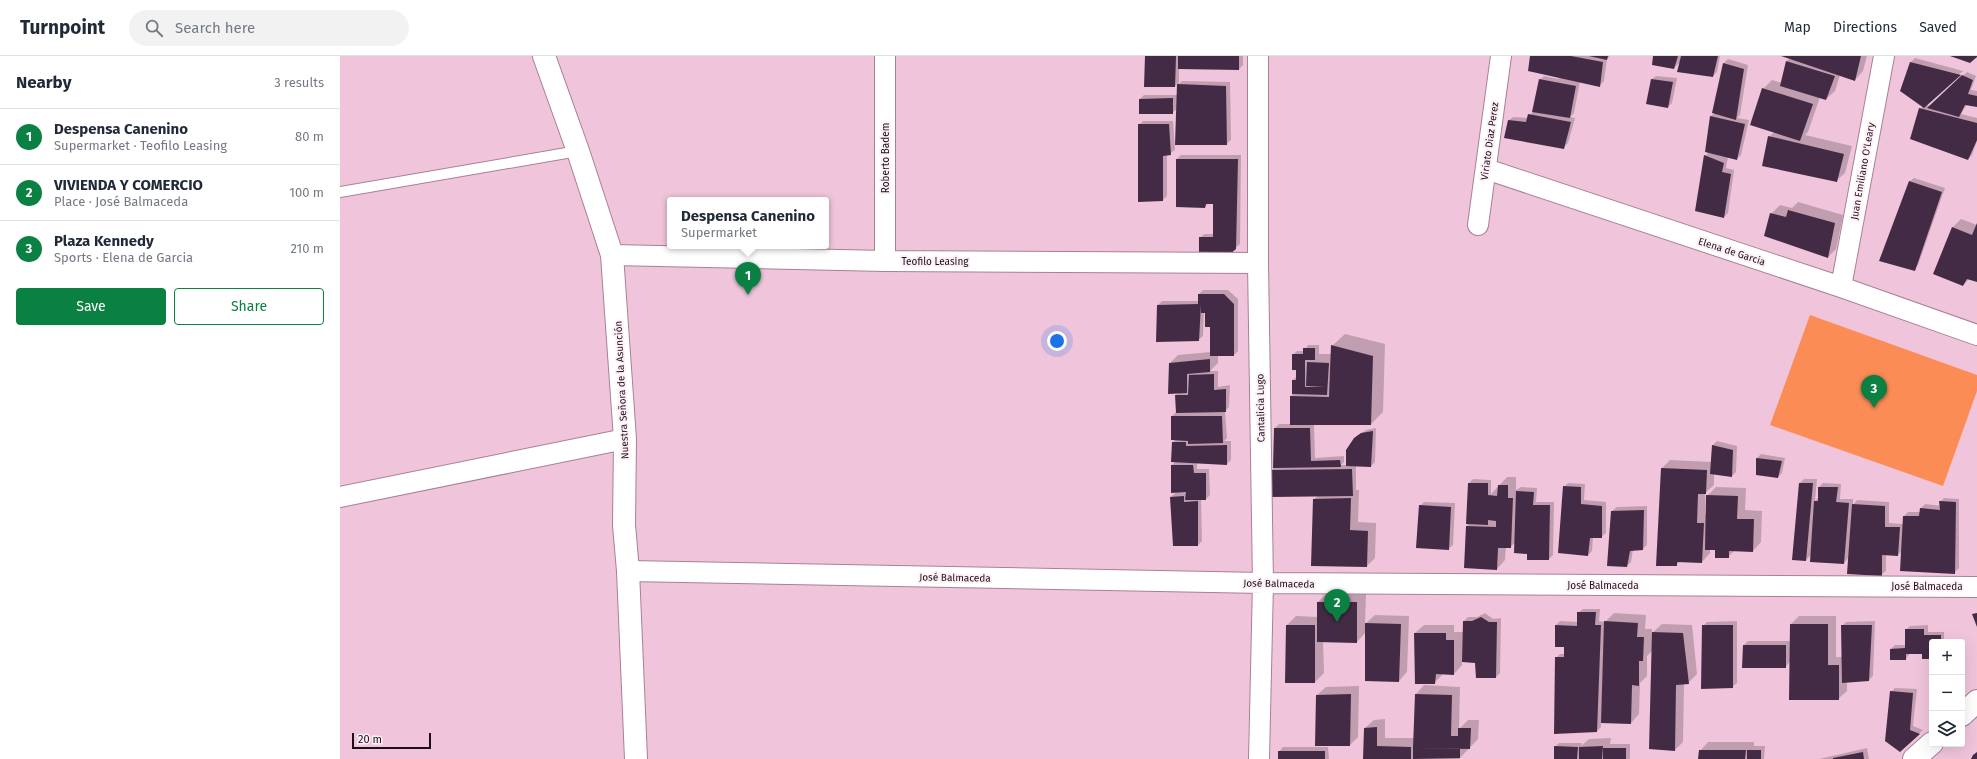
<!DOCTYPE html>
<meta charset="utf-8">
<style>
body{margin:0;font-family:"Fira Sans",sans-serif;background:#f2f2f3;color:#1f2937}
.controls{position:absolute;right:12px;bottom:12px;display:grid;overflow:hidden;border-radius:4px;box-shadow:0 4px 16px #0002}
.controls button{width:36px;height:36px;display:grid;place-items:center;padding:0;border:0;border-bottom:1px solid #e0e1e3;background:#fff;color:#1f2937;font:20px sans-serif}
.scale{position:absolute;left:12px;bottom:10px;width:79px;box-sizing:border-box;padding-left:4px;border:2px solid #1d0e17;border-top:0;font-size:11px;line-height:14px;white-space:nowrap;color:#1d0e17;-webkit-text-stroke:3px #fdf0f7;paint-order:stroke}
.you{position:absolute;left:717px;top:285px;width:14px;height:14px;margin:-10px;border:3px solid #fff;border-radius:50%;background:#1a73e8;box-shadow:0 0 0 6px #1a73e833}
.badge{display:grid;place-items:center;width:26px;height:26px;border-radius:50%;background:#0b8043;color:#fff;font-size:13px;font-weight:700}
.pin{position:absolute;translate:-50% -33px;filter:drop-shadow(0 1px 2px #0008)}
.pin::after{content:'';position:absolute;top:21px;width:14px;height:12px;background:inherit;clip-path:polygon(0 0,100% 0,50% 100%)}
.popup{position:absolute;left:327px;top:141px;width:162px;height:52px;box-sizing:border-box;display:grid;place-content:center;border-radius:4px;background:#fff;filter:drop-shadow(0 1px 3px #0005);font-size:13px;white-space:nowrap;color:#747a83}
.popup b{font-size:15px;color:#1f2937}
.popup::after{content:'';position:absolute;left:50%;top:100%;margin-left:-8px;border:8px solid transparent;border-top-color:#fff}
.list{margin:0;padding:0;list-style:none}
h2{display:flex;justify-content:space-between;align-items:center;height:52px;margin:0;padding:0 16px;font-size:17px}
h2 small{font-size:13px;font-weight:400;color:#747a83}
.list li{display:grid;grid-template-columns:26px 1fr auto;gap:12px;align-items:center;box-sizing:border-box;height:56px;padding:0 16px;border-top:1px solid #e0e1e3}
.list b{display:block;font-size:15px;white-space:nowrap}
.list p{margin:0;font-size:13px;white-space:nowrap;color:#747a83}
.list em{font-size:13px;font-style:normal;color:#747a83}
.actions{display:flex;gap:8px;padding:12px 16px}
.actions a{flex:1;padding:9px 0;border:1px solid #0b8043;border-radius:4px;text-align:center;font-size:14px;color:#0b8043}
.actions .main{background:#0b8043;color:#fff}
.icon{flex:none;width:22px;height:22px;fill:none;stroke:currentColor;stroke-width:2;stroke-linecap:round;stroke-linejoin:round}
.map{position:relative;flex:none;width:1637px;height:703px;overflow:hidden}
header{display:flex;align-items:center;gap:24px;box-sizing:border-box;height:56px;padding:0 20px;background:#fff;border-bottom:1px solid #e0e1e3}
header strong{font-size:19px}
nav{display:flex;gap:22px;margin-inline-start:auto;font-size:14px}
.search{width:280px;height:36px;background:#f2f2f3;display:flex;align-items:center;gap:10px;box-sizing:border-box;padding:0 14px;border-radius:22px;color:#747a83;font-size:15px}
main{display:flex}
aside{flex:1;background:#fff}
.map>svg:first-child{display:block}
.green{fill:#fb8c56}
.shadow{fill:#0003}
.building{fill:#442b45}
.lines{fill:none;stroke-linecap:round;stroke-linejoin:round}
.service-casing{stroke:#a88095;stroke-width:12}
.minor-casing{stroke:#a88095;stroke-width:22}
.tertiary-casing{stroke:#a88095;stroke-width:24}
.secondary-casing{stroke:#a88095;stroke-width:24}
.service{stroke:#fff;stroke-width:10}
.minor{stroke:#fff;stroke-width:20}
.tertiary{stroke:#fff;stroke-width:22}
.secondary{stroke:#fff;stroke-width:22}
.labels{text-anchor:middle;stroke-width:4;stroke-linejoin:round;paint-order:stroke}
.street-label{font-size:10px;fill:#1d0e17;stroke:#fdf0f7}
</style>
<header>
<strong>Turnpoint</strong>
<div class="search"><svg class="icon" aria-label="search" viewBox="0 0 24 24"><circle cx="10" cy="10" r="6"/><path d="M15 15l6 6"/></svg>Search here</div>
<nav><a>Map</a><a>Directions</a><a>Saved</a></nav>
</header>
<main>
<aside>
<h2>Nearby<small>3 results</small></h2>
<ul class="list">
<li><span class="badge">1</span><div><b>Despensa Canenino</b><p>Supermarket · Teofilo Leasing</p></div><em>80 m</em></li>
<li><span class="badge">2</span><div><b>VIVIENDA Y COMERCIO</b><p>Place · José Balmaceda</p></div><em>100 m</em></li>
<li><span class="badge">3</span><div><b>Plaza Kennedy</b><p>Sports · Elena de Garcia</p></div><em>210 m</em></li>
</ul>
<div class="actions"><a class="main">Save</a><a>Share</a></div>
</aside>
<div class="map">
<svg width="1637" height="703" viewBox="0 0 1637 703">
<rect width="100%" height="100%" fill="#f0c5db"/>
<path class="green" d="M1470,259L1637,319V335L1603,430L1430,369Z"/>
<path class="shadow" d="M806,0H903V9L899,13L839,12V28L842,25L890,26L891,84L886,88L838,52L832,57L800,43L804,39H838V27L835,30Z
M1191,0H1270L1267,3L1264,25L1260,29L1240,25L1234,57L1230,61L1235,62L1228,87L1224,91L1168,65L1173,61L1188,62L1194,54L1200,24L1204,20L1219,23V21Z
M1314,0H1380L1377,16L1373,20L1340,6L1334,12Z
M1444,0H1527L1523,15L1515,24L1500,19L1495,35L1486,43L1480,41L1468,76L1465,79L1512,90L1505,117L1496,125L1429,81L1434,76L1423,33L1432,24L1442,27L1447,5L1450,2Z
M1575,2L1623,15L1586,49L1590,50L1627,16L1636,20L1631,34L1637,35V50L1627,48L1621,58L1637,62V85L1632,99L1628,103L1580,53L1583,50L1571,6Z
M1388,3L1408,9L1400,59L1397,62L1409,64L1401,99L1397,103L1388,101L1386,112L1394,114L1388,157L1384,161L1365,100L1369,96L1371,60L1375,57L1384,7Z
M1316,20L1337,22L1332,47L1328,51L1311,24Z
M803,65H833L835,94L827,99V140L823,144L799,69Z
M841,99H901L900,188L895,192L860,182L864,178H874V147H868L865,151L837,103Z
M1574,122L1605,132L1578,209L1574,214L1569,126Z
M1458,146L1503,159L1496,193L1488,201L1431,158L1440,149L1452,152Z
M1621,163L1637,169V225L1630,222L1623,229L1613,171Z
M863,234H888L898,243V295L894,299H878V307L870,315H878V331L890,329L889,351L885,355L887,382L884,385H891V404L887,408L857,407V413H869L870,439L866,443H861L862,485L858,489L831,441L837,435L832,409L835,406L833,387L836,383L832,360L837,355L836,339L838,337L830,307L838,299L871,296V270L866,255H864L863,280L858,284L818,249L822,245H859V238Z
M1005,278L1045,288L1043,356L1031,368H974L975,402L1004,400V406L1001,409H1007L1015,383L1026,374L1036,372L1035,406L1031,410H1016V434H1019L1018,466L1036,467L1035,502L1027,510L974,443L978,440L932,414L934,412L935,372L939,368H951V340L953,338V324L957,320V313L953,299L957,295H964L968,289H979V298H992V290Z
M1377,385L1397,390L1396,416L1392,420L1374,417V429L1365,437V458L1367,459V440L1376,431L1406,432L1405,454L1422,455L1421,486L1413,495L1395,494L1388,501L1376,493H1370V497L1362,506L1341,505L1336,509L1322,412L1330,404L1372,406L1373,389Z
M1421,398L1445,402L1442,417L1438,421L1417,402Z
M1167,421H1176V434L1181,431L1197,432L1196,446H1214L1213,499L1209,503L1175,487L1170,491H1166L1165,504L1157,513L1127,470L1129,467H1127L1129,427L1133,423L1151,424V438Z
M1464,423H1477L1475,445L1479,441V431L1483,427L1501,428L1500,443H1513V449L1517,444L1549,446V467L1564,468V460L1568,456H1581V452L1585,448L1601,450L1600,446L1604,442L1619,443V512L1615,516L1562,495L1558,499H1546V515L1541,519L1509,501L1504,507L1472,498L1466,504L1460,427Z
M1228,427L1245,428L1244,444L1266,446V477L1261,481H1253L1252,495L1248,499L1224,431Z
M1084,446L1115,447L1113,489L1108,493L1080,450Z
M1307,450V489L1303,493H1293L1291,506L1287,510L1272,455L1277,451Z
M986,538H1026L1025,568L1035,559L1069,560L1067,616L1059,625L1026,576L1017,586L983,585L984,617L975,626H946L947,569L956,560L978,561V546Z
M1243,553H1260L1259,565L1265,566L1274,557L1306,559L1305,573H1312V577L1322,568L1352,569L1357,618L1348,627H1344L1343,686L1335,694L1313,594L1307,600V620L1300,627L1299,658L1291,667L1261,666V671L1257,675L1216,602L1220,598H1225L1224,590L1216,569L1220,565L1238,566V557Z
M1145,557L1153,563L1161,562L1160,617L1156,621L1136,606L1122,605V609L1114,618H1103L1094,627L1075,577L1084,569H1114V576H1124V565L1128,561H1137Z
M1459,560H1496V601H1503L1502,570L1506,566L1535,565L1533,620L1529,624L1507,625V635L1498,643L1450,606L1445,611L1404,589L1408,585H1450L1451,568Z
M1397,565V627L1392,631L1363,570L1367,566Z
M1588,569V576H1604V586H1592V602L1583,597H1570L1566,603L1551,593L1555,589H1566V574L1570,570Z
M1084,629L1120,631L1119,673L1128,664H1139L1138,683L1119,703H1024L1025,672L1034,664L1045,663V682H1075L1076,638Z
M1019,630L1018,681L1010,689L977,639L986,631Z
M1555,632L1577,633L1573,670L1583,674L1560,694L1551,636Z
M1271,682L1270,688H1290V703H1215V691L1219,687H1242L1241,690L1249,683Z
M1368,686H1414V690H1425L1424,703H1359L1360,695Z
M943,691H988L989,703H939V696Z
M1527,692L1529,703H1479Z"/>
<path class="building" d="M805,0H836L835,31H804Z
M838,0H899V14L838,13Z
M1190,0H1231L1263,6L1260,31L1188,15Z
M1249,0H1268L1267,4Z
M1313,0H1338L1334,13L1312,9Z
M1341,0H1378L1373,21L1337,16Z
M1441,0H1521L1515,25Z
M1610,0H1637V1L1630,7Z
M1446,5L1495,20L1486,44L1440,30Z
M1570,6L1621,19L1584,52L1560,35Z
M1383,7L1404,13L1396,64L1372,57Z
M1622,19L1633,24L1628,38L1637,40V51L1625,49L1619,61L1587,52Z
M1199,23L1236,30L1230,62L1192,56Z
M1311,23L1333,26L1328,52L1306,48Z
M837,28L886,30L887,89H835Z
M1422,32L1473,48L1460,85L1410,69Z
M833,42V58H799V43Z
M1579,52L1637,67V84L1628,104L1570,83Z
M1188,58L1231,66L1224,93L1164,82L1168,64L1186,66Z
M1370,60L1405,68L1397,104L1365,96Z
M798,68H829L831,99L823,100V145L798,146Z
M1428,80L1504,98L1497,126L1422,110Z
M1364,99L1384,107L1382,116L1391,118L1384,162L1355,155Z
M836,103H898L896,193L890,198H859V181H873V148H866L865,152L836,151Z
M1569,125L1602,136L1575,215L1539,205Z
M1448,154L1495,167L1488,202L1424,180L1430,157L1446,161Z
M1637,167V226L1627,223L1623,230L1593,218L1612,171L1632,179Z
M858,238H884L894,248V300H870V271H865V257H861V248L859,285L816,286L817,249L858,248Z
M991,289L1033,300L1031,369H950V340L989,341Z
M963,292H975V304H965V331H985L966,330L967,306L989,307L987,339L952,338V324H956V314H952V298H963Z
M870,303V316L847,318V337L828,338L829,307Z
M874,318V334L886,333V356L836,357L835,339H848L849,319Z
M831,360H882L883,387L848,388V385L831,384Z
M934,372H970L971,405L1000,404L1001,411L933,412Z
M1033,375L1031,411L1006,410V394L1014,382L1021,377Z
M832,386H846V390L887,389V409L831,406Z
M1372,389L1393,394L1392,421L1370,418Z
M1416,402L1442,405L1438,422L1416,419Z
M831,409H853L854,417H866V444H845L846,436L831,437Z
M1321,412L1367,414L1366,438H1358L1357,467H1364L1362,507L1337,506V510H1316Z
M1012,413L1013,440L931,441V414Z
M1128,427H1148V456V439L1157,440L1158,429H1168V442H1173L1171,492H1158L1157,514L1124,512L1126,470L1156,471V465L1148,464V469L1126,468Z
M1459,427H1473L1466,505L1452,504Z
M1223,430L1241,431V448L1262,450V482H1250L1248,500L1218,497Z
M1478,431H1498L1496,446L1509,447L1504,508L1470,506L1474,445H1478Z
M1176,435L1194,436L1193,449H1210L1209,504H1187V498L1174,497Z
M1366,439L1398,440L1397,463H1414L1413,496L1389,495V502H1375V494H1365Z
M844,440V446L858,445V490H833L830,441Z
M1011,442L1010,474L1028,475L1027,511L971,510L973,443Z
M1599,445L1616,446L1615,518L1560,515L1563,460H1579L1580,452L1600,454Z
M1512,448L1545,450V471H1560L1558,500L1542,499V520L1507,518Z
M1079,449L1111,451L1109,494L1076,492Z
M1304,454L1303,494L1290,495L1287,511L1267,510L1271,455Z
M977,546H1017V587L977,586Z
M1237,556H1256L1255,569H1261L1257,676L1214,678L1215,601H1224V591H1215V569L1237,570Z
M1637,557V571L1632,558Z
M1141,561L1149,566H1157L1156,622H1136L1135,607L1122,606L1123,565H1132Z
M1264,565L1298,567L1297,581H1304L1303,605H1299V630L1292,629L1291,668L1261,667Z
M1025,567L1061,568L1059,626L1025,625Z
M1450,568H1488V609H1499V644H1449Z
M946,569H975V627H945Z
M1362,569H1393V632L1361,633Z
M1501,569H1532L1529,625L1502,627Z
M1565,573H1584V579H1601V586H1592V603H1582V598H1566V604H1550V593L1565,592Z
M1312,576L1343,577L1349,628L1336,629L1335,695L1309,693Z
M1074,577H1106V584H1114V619L1096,618L1095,628H1075Z
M1403,589H1446V612H1402Z
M1550,635L1573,637L1570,674L1580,678L1560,696L1545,685Z
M1011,638L1010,690H975L976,639Z
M1075,638L1112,639L1111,680H1118V672H1131L1130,693L1073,692Z
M1037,671V690L1071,691V703H1023L1024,672Z
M1214,690L1238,691L1237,703H1214Z
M1263,690L1262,703H1239V691Z
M1073,692L1120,693V702L1073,703Z
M1263,692H1286V703H1263Z
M1359,694H1406L1405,703H1358Z
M1407,694H1421V703H1407Z
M938,695H985V703H938Z
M1523,696L1524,703H1493V702Z
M1637,696V703H1631L1633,699Z"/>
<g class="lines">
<defs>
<path id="service" d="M0,136L238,95"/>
<path id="minor" d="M545,0V205
M918,0V207L923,527L919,703
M1146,113L1501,231L1637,279
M1138,169L1161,0
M272,199L545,205L918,207
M1501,231L1544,0
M0,441L285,383
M288,515L923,527L1637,531"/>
<path id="tertiary" d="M204,0L238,95L272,199L285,383L284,469L288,515L296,703"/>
<path id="secondary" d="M1622,659L1637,645
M1574,703L1592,687"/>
</defs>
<use href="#service" class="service-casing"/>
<use href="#minor" class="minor-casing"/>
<use href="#tertiary" class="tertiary-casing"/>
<use href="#secondary" class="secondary-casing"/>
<use href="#service" class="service"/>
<use href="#minor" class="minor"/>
<use href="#tertiary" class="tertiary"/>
<use href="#secondary" class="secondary"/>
</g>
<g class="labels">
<g class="street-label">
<text transform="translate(1149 85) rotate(-82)" y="4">Viriato Diaz Perez</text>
<text transform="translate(545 102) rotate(-90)" y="4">Roberto Badem</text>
<text transform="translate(1522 115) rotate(-80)" y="4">Juan Emiliano O'Leary</text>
<text transform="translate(1392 195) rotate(18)" y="4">Elena de Garcia</text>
<text x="595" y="209">Teofilo Leasing</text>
<text transform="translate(281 334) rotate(-93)" y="4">Nuestra Señora de la Asunción</text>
<text transform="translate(920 352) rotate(-91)" y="4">Cantalicia Lugo</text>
<text transform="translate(615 521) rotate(1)" y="4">José Balmaceda</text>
<text transform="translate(939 527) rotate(1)" y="4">José Balmaceda</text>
<text x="1263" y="533">José Balmaceda</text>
<text x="1587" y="534">José Balmaceda</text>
</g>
</g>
</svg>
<div class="controls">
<button>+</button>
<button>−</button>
<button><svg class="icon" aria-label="layers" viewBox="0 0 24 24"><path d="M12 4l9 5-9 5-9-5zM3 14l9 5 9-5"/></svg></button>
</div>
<div class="scale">20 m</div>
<div class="you"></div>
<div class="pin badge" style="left:408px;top:239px">1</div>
<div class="popup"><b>Despensa Canenino</b>Supermarket</div>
<div class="pin badge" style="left:997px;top:566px">2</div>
<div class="pin badge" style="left:1534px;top:352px">3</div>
</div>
</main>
